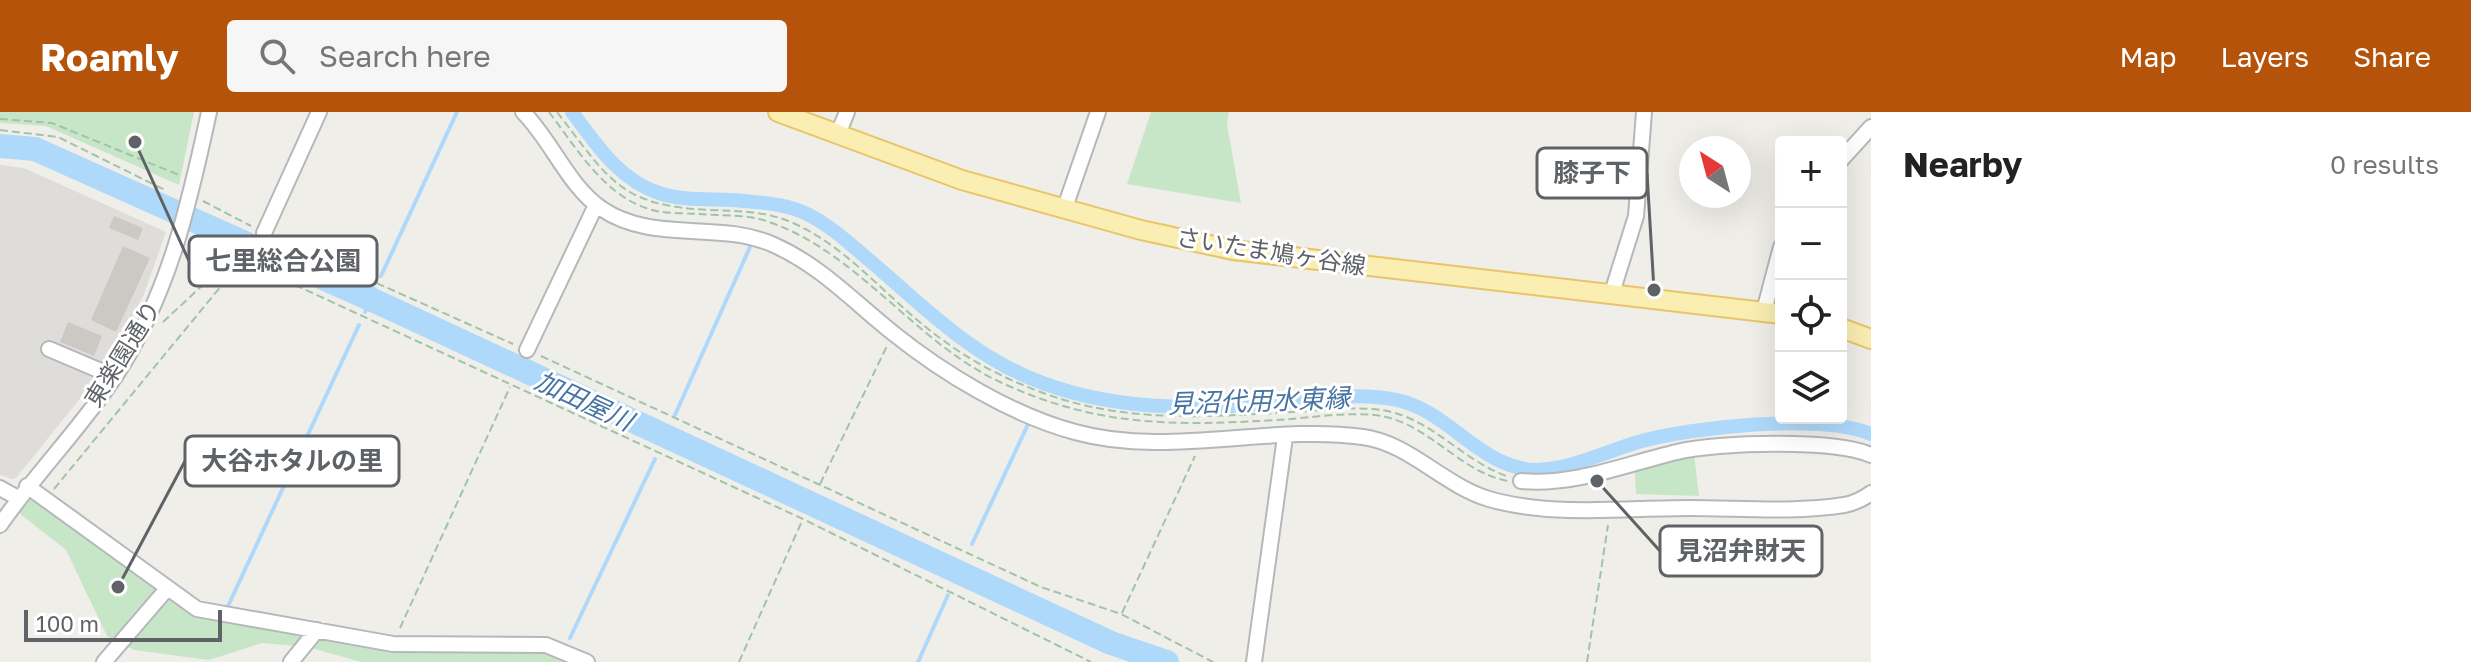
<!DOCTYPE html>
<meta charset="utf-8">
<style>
body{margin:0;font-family:"Golos Text","Noto Sans JP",sans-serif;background:#f6f6f6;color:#222}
.controls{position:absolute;right:24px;top:24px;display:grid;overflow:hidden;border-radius:8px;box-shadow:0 8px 32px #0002}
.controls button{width:72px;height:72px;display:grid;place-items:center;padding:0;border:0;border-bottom:2px solid #e0e0e0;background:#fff;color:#222;font:40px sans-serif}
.compass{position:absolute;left:1679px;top:24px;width:72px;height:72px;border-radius:50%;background:#fff;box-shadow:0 8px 32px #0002;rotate:324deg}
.scale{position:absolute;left:24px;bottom:20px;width:198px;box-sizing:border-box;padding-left:8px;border:4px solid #5f6367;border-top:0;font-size:22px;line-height:28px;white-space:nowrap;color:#5f6367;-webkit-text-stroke:6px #fff;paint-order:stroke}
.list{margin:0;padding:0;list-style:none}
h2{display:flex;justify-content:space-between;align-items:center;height:104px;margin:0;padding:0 32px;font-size:34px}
h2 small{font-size:26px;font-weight:400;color:#767676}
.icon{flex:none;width:44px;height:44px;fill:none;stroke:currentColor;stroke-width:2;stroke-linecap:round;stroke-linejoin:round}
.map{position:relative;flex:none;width:1871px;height:550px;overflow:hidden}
header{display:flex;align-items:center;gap:48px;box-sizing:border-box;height:112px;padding:0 40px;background:#b45309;color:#fff}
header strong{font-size:38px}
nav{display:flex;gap:44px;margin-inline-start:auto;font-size:28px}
.search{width:560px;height:72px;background:#f6f6f6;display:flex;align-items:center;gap:20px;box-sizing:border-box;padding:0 28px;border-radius:8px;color:#767676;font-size:30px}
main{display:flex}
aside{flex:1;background:#fff}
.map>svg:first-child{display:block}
.industrial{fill:#dfddda}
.green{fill:#c7e6c7}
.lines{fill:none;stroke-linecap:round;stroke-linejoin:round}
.stream{stroke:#afd9fa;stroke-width:4}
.canal{stroke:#afd9fa;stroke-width:14}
.river{stroke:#afd9fa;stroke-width:24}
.building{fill:#ccc9c4}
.minor-casing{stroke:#b5b8bb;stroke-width:18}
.major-casing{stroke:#e9c468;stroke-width:22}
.path{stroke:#9fc4a9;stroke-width:2;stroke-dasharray:8 4;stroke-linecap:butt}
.minor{stroke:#fff;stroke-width:14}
.major{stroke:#faeeb3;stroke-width:18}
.labels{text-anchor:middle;stroke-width:6;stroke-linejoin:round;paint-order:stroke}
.street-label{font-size:24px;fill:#5f6367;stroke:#fff}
.water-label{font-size:26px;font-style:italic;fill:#4774a3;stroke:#fff}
.leader{fill:none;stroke:#5f6367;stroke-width:3}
.callout-dot{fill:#5f6367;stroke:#fff;stroke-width:3}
.callout{fill:#fff;stroke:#5f6367;stroke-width:3}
.callout-label{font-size:26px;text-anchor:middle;font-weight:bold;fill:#5f6367}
</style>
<header>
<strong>Roamly</strong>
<div class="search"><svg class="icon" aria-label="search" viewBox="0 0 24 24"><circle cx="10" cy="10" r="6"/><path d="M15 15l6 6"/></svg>Search here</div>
<nav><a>Map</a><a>Layers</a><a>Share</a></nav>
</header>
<main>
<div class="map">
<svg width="1871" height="550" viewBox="0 0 1871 550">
<rect width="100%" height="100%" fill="#f0eee8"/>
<path class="industrial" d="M0,53L24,56L166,120L144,182L107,253L16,366L12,367L0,363Z"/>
<path class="green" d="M0,0H194L179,73L46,14L0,11Z
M1151,0H1229L1227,12L1241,91L1127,72Z
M1694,343L1699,384L1636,382L1635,360Z
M30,386L194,503L391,536L547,540L569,550H361L308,535L262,531L209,548L134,538L107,524L66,438L19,401Z"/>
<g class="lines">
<path class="stream" d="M381,164L457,0
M365,200L375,177
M675,303L750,135
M661,333L669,315
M972,432L1030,308
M955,470L963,451
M228,494L359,213
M570,526L655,347
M918,550L948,483"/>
<path class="canal" d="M572,0C596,32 619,68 659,81C685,90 717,86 744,89C765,91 787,92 807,102C832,114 853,135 875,153C923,195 970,241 1030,266C1108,299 1194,298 1276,291C1316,287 1358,280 1397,288C1449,299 1480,356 1535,358C1569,358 1605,340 1638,330C1691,315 1820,301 1871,322"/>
<path class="river" d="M0,34L35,37L390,196L1111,531L1167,550"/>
</g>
<path class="building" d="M114,104L143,116L138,128L109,116Z
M123,134L150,146L116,220L91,208Z
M68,210L102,224L94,244L60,230Z"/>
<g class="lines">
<defs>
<path id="minor" d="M523,0C552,29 568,74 602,97C654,132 719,108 774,133C821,154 854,190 893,221C944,262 1012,303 1075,320C1168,346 1269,312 1363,325C1409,331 1443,373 1489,387C1551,405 1625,396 1689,396C1739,396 1794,401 1844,393C1855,391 1863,387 1871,381
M838,22L847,0
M1841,48L1871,15
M1064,98L1098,0
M264,121L319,0
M1611,184L1636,104L1644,0
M1764,199L1781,135
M49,237L115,265
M527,238L596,93
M1521,369C1574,374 1626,352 1677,340C1718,330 1834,327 1871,343
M27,374L197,497L393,532L546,533L587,550
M0,376L18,386
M0,413C36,361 81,316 116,263C169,182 189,93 209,0
M104,550L166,478
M291,550L317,518
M1254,550L1285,325"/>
<path id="major" d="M778,0L962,68L1141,118L1233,138L1781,202
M1841,216L1871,227"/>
</defs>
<use href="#minor" class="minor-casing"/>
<use href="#major" class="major-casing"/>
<path class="path" d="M549,0C577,37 605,85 652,98C667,102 685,101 700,102C723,104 751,102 772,111C860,143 915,230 1000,270C1097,315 1173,314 1277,308C1309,306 1343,300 1374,303C1427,308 1458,360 1508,369
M557,0C609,67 619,94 710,98C739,99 766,99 793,111C850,136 890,190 940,226C972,250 1009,269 1046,282C1127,311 1207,305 1291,300C1320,299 1352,294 1381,298C1431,305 1462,349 1509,365
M0,7L52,11L179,63
M0,18L58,25L165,78
M203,89L251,114
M278,127L513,232
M163,210L219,158L231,162
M541,244L1041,475L1121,502L1213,550
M820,372L887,234
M54,377L231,162L244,155H256L803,407L1091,550
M1122,501L1195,344
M400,516L510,275
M739,550L802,409
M1587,550L1608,413"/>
<use href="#minor" class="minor"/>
<use href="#major" class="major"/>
</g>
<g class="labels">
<g class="street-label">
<text transform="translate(1271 140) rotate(9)" y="8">さいたま鳩ヶ谷線</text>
<text transform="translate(123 242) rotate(-58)" y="8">東楽園通り</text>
</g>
<g class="water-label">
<text transform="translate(584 289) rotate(25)" y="9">加田屋川</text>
<text transform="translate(1259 289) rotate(-2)" y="9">見沼代用水東縁</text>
</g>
</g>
<path class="leader" d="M1654 178L1647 61M135 30L189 149M118 475L185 349M1597 369L1660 439"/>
<g class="callout-dot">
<circle cx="1654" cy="178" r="8"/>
<circle cx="135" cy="30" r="8"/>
<circle cx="118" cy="475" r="8"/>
<circle cx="1597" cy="369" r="8"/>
</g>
<g class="callout">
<rect x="1537" y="36" width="110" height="50" rx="8"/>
<rect x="189" y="124" width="188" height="50" rx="8"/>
<rect x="185" y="324" width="214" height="50" rx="8"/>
<rect x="1660" y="414" width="162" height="50" rx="8"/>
</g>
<g class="callout-label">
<text x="1592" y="70">膝子下</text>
<text x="283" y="158">七里総合公園</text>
<text x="292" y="358">大谷ホタルの里</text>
<text x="1741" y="448">見沼弁財天</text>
</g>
</svg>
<div class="controls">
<button>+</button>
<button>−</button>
<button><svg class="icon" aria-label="locate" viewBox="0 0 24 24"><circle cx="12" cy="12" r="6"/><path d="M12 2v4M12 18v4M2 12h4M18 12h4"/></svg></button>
<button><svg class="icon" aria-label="layers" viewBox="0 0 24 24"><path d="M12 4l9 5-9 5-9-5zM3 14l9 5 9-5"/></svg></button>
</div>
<svg class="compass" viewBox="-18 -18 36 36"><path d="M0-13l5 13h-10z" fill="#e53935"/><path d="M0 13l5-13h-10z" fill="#767676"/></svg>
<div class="scale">100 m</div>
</div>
<aside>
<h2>Nearby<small>0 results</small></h2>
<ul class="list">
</ul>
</aside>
</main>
